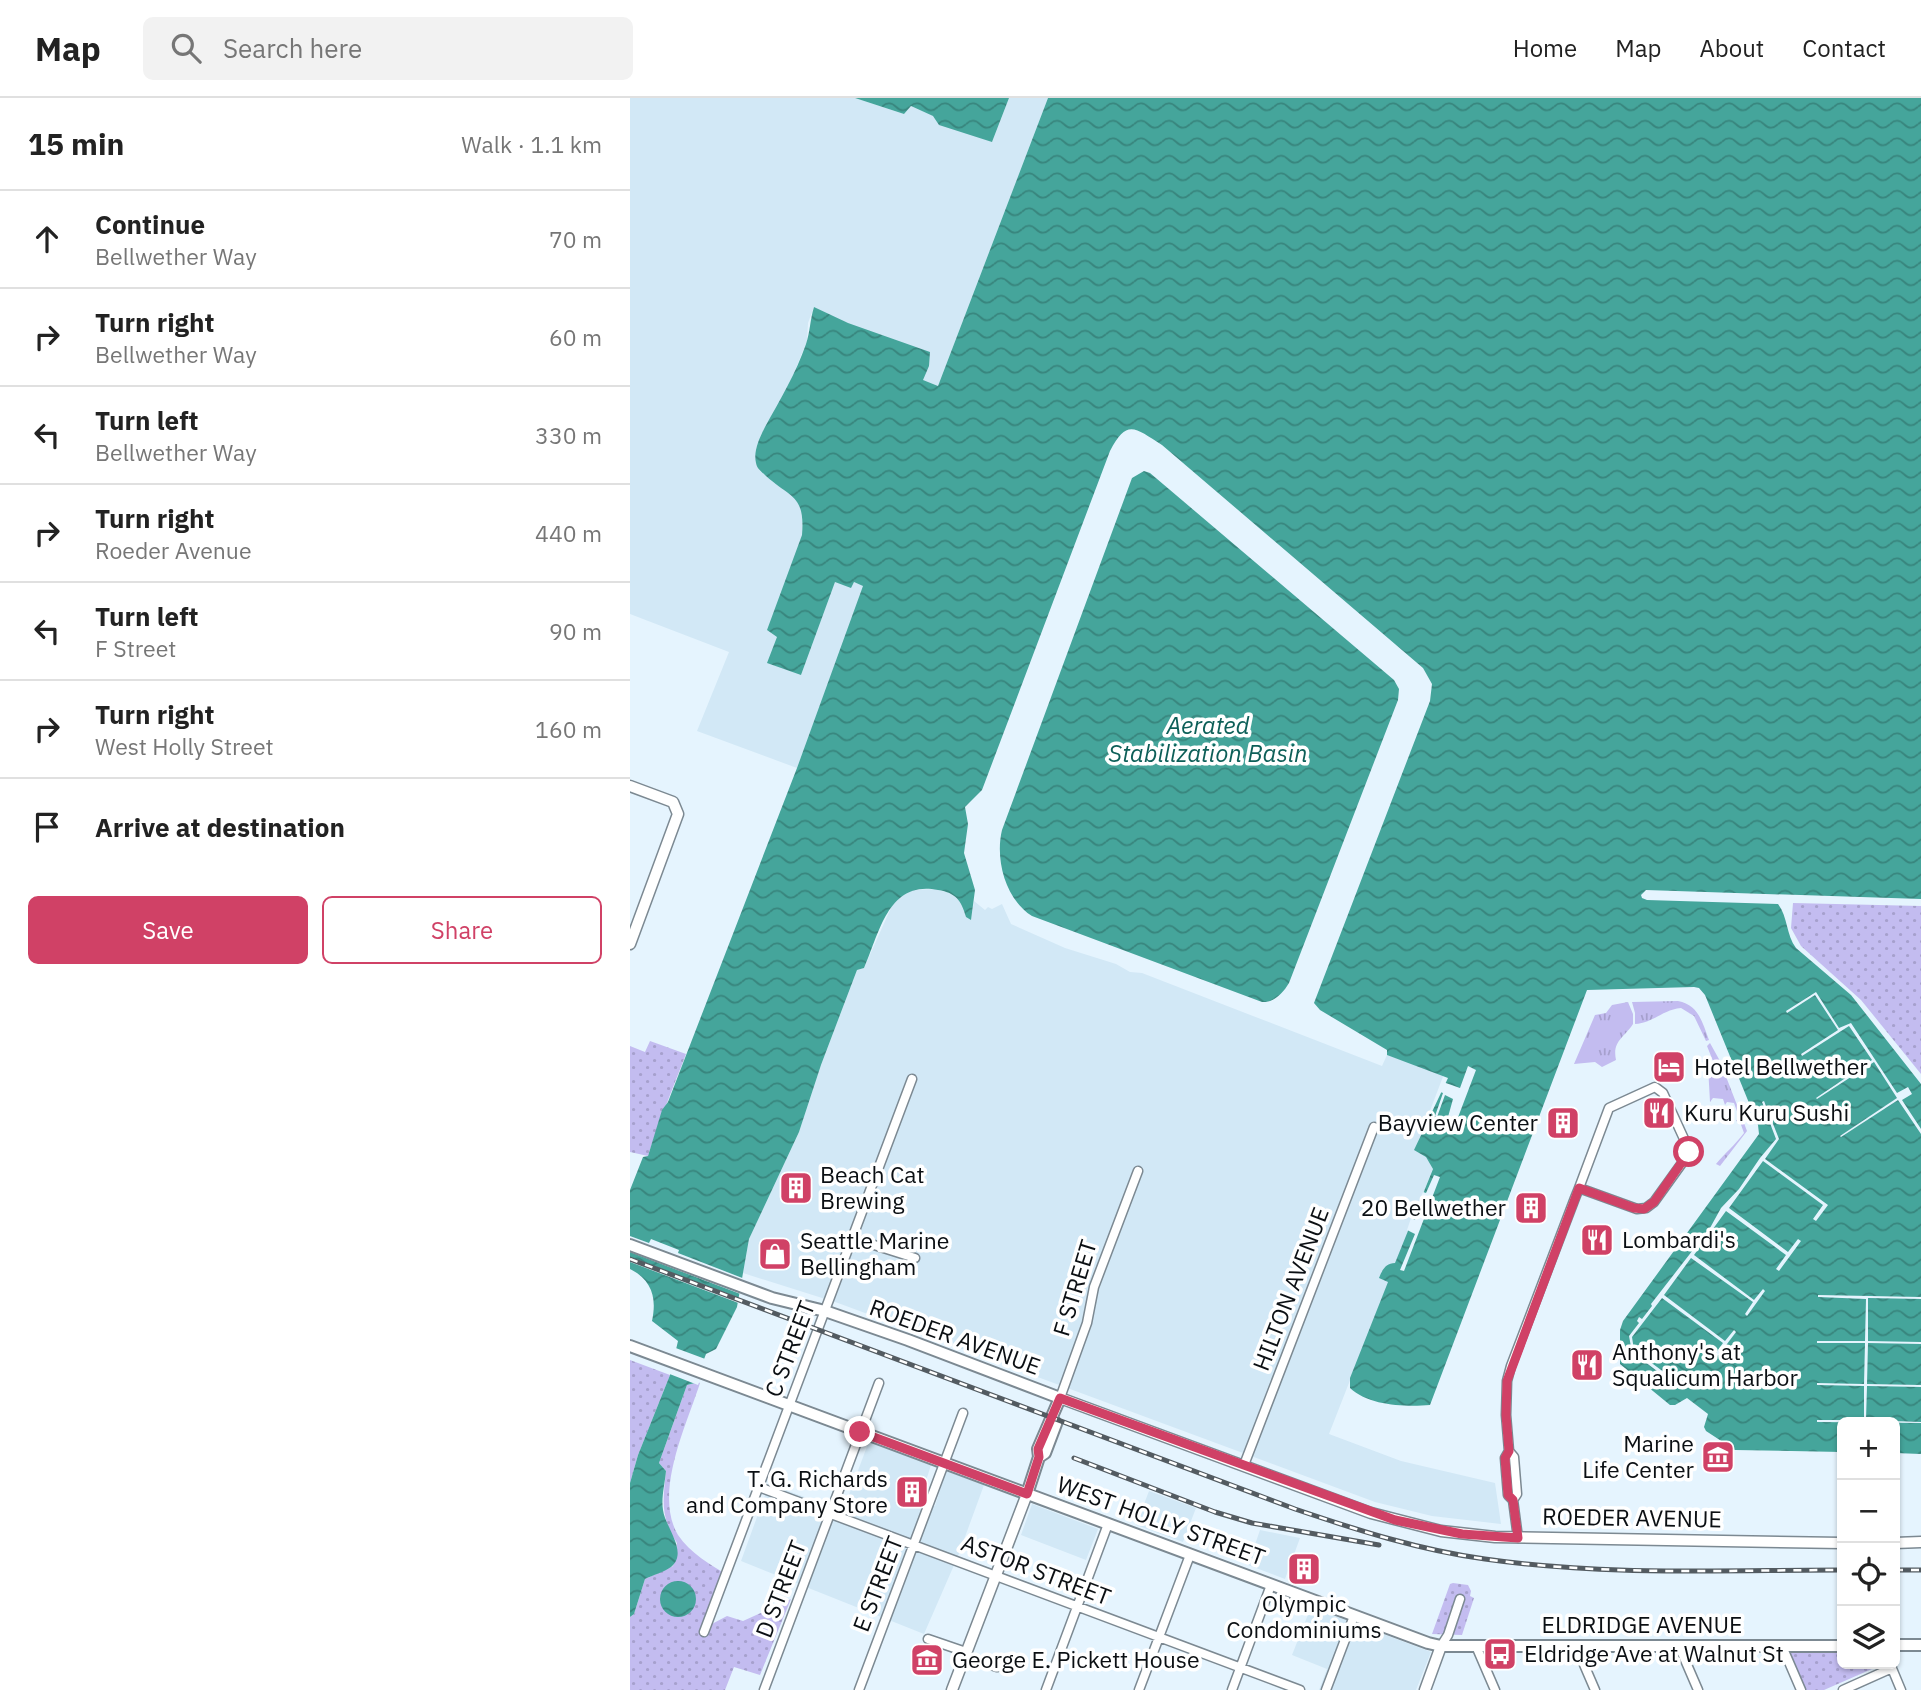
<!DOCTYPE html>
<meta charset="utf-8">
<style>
body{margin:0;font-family:"IBM Plex Sans",sans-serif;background:#f2f2f2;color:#222}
.controls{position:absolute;right:21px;bottom:21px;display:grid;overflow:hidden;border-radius:10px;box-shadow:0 2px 5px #0004}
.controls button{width:63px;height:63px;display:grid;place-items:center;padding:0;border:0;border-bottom:2px solid #e0e0e0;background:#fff;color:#222;font:35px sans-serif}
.stop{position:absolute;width:21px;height:21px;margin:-16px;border:5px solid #d04166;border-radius:50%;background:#fff}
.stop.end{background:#d04166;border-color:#fff;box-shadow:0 2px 7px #0008}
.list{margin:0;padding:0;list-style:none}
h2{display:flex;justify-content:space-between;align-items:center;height:91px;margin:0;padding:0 28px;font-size:30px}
h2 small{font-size:23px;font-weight:400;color:#767676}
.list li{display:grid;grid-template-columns:46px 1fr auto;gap:21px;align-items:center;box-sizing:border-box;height:98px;padding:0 28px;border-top:2px solid #e0e0e0}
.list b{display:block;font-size:26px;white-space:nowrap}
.list p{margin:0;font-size:23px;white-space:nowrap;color:#767676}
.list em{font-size:23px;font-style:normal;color:#767676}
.actions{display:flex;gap:14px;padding:21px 28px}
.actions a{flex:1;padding:16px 0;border:2px solid #d04166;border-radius:10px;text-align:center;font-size:24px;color:#d04166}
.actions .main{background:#d04166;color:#fff}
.icon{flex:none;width:38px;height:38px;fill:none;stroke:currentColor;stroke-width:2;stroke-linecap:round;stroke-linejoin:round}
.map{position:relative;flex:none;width:1291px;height:1592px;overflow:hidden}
header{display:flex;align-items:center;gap:42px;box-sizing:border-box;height:98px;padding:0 35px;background:#fff;border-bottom:2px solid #e0e0e0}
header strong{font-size:33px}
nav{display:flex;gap:38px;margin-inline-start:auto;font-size:24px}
.search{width:490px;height:63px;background:#f2f2f2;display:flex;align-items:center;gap:18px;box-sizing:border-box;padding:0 24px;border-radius:10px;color:#767676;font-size:26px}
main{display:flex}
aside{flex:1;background:#fff}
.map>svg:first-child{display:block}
.built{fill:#d2e8f6}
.grass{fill:url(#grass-tufts)}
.park{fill:url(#park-dots)}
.water{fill:url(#water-waves)}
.pier{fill:#e5f4fe}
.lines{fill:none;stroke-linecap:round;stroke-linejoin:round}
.minor-casing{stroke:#7c8992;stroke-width:11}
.tertiary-casing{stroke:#7c8992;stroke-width:13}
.secondary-casing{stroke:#7c8992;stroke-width:14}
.minor{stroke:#fff;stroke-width:8}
.tertiary{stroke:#fff;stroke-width:10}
.secondary{stroke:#fff;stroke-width:10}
.rail-casing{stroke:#535b61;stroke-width:5}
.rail{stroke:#fff;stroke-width:2.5;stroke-dasharray:8;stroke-linecap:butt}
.route{stroke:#d04166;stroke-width:9}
.labels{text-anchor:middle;stroke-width:7;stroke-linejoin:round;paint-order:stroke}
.poi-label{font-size:23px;fill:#0b0f13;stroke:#fff;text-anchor:start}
.street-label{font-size:23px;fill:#0b0f13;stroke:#fff}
.water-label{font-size:24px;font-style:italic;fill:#0d5f58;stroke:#fff}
</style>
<header>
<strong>Map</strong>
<div class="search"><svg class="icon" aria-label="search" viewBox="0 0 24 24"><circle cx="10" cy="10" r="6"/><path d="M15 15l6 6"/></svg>Search here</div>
<nav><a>Home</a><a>Map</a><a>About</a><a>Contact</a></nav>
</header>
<main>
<aside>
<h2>15 min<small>Walk · 1.1 km</small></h2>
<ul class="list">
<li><svg class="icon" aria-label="ahead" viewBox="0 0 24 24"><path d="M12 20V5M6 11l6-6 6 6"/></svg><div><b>Continue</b><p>Bellwether Way</p></div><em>70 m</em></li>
<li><svg class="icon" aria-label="right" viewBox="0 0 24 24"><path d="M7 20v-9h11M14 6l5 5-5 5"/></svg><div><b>Turn right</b><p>Bellwether Way</p></div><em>60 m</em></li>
<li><svg class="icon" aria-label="left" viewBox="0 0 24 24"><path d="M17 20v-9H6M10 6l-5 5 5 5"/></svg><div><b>Turn left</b><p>Bellwether Way</p></div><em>330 m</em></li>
<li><svg class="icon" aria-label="right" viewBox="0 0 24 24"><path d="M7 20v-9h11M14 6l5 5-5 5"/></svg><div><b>Turn right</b><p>Roeder Avenue</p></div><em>440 m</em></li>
<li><svg class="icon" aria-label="left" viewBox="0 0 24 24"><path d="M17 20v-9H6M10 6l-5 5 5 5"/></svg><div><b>Turn left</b><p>F Street</p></div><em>90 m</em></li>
<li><svg class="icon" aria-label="right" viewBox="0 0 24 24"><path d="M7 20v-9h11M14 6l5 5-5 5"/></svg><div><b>Turn right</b><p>West Holly Street</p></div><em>160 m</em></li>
<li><svg class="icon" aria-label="arrive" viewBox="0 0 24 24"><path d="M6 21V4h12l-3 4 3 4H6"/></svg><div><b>Arrive at destination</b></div></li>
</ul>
<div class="actions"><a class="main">Save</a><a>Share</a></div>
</aside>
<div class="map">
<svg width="1291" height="1592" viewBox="0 0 1291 1592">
<defs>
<pattern id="grass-tufts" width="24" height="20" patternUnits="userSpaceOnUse" patternTransform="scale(1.75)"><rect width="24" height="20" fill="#c3bcf0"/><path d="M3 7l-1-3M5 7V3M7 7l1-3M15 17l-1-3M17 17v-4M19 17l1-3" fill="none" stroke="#a6a0cd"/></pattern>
<pattern id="park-dots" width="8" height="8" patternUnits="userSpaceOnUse" patternTransform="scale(1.75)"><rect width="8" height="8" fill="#c3bcf0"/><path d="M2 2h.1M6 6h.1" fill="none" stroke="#a6a0cd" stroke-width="1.8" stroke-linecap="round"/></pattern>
<pattern id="water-waves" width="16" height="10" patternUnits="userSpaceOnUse" patternTransform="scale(1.75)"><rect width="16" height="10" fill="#45a59b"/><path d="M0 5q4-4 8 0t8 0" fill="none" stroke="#38857d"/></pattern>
</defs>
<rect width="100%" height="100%" fill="#e5f4fe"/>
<path class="built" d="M0,0H225L274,16L281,8L362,44L379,0H418L308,288L292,282L299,268L184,209L178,225L177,243L162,280L132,336L126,351V365L130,373L162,396L172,407V437L147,539L171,577L205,483L221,489L224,484L234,488L167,670L67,633L99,554L0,516Z
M305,791L326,797L331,803L336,819L341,821L344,803L355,812L358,809L362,811L372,806L381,826L435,850L486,866L500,874L512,875L752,968L757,957L814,976L785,1052L796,1059L803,1070L699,1336L771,1363L865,1385L871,1426L802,1418L745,1404L208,1205L113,1175L119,1141L169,1034L191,967L227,872L234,870L264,803L278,792Z
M239,1343L301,1367L294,1389L277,1383L271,1395L291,1404L305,1408L316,1373L354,1387L328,1458L294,1536L111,1463L139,1386L213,1413Z
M519,1393L566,1410L553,1444L506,1427Z
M402,1406L468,1431L456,1462L391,1437Z
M630,1432L670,1440L655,1481L618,1467Z
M681,1509L801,1554L786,1592H689L697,1571L662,1557Z"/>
<path class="grass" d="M1048,903C1069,907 1072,924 1079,942L1076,943L1064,918L1051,910C1032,912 1023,925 1005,926V915L1002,904Z
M998,904L1003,916V926C994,940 982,943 986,962L972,969L965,964L944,966L965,917L976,915L982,907Z
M1080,945L1090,963L1117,1033L1090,1068L1086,1066C1095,1055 1105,1047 1114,1035L1110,1024L1106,1023L1109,1019L1104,1005L1097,1004L1095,1007L1093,1001L1083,1000L1080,1004L1078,968L1083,963L1077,948Z"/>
<path class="park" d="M1163,805L1291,808V976L1231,902L1171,848L1161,830Z
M20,943L56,956C43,990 29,1023 18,1058L0,1054V948L15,954Z
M0,1262L40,1277L8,1357L0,1385Z
M66,1283L70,1285C57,1326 23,1395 48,1437C60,1455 81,1467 99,1478L80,1527L97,1518L113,1523L161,1501L130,1577L104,1569L95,1592H0V1519L4,1516L15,1481L43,1468L47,1445C30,1419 33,1402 36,1373L29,1365L57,1287L65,1285Z
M823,1485L838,1487L841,1493L840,1498L844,1500L832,1537L802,1536L820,1486Z
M1157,1553H1212V1566L1251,1567L1194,1592H1174Z"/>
<path class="water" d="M225,0H379L362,44L309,27L303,18L281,8L274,16Z
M418,0H1291V801L1016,792L1011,797L1012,800L1017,802L1148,806C1158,819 1156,837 1166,850L1221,897L1291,986V1356L1265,1355V1324H1212V1354L1105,1352L1076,1333L1074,1329L1078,1316L1057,1300L1045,1307H1040L990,1266V1232L993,1223L1129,1036L1128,1027L1075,897L1069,890L1064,889L957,892L800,1307C776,1309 739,1308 720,1290V1280L758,1184L749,1180C752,1172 756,1165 765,1165L803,1071L796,1059L784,1052L818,980L757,957V952L690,912L684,905L800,603L802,586L793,570L532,347C505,330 497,320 480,353L352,692L335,709L338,726L334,755L345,792L341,822L336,819C331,802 326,795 308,792C258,782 250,834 234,870L227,872L191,967L169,1034L119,1141L107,1209L86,1251L76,1256L65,1285L57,1287L29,1365L36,1373C35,1385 31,1400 33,1412C35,1429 59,1454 41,1469C34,1474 23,1477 15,1481L4,1516L0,1519V1385L8,1357L40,1277L48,1243L22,1223C27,1200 22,1182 0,1171V1092L13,1059L18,1058L32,1012L38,1004L167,670L233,488L224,484L221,490L205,484L171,577L137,565L147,539L137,532L172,437C175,397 162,401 136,378C132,374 127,371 126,365C123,353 130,339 135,329C150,302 166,275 176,246C180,234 180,222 184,209L218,225L300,254L299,268L293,282L308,288Z
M514,373L520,375L764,582L769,591L768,602L659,885C653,895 644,905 632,904L402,818C375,801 365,761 372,732L502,380Z
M30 1501a18 18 0 1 1 36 0a18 18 0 1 1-36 0Z"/>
<path class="pier" d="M1186,894L1209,930L1221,925L1267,995L1278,989L1282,996L1272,1002L1291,1031V1036L1268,1002L1211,1039L1210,1038L1267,1000L1244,964L1187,1001L1186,1000L1242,962L1219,928L1172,958L1171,956L1208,932L1185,897L1157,915L1156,913Z
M838,968L846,972L827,1022L818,1019L823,1001L815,997L807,1019L805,1018L813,995L808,993L813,984L830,990Z
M1134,1003L1149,1041L1135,1061L1198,1107L1186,1123L1183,1121L1193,1107L1133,1063L1099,1110L1158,1154L1168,1141L1171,1143L1149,1173L1146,1171L1156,1157L1096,1113L1064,1157L1124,1202L1133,1191L1135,1193L1117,1218L1115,1216L1123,1204L1061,1160L1034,1197L1095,1243L1104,1232L1106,1234L1088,1258L1085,1256L1093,1245L1032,1200L1002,1239L1004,1252L1046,1283L1044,1286L1002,1254L999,1238L1009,1225L1007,1223L1009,1219L1012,1221L1022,1208L1021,1206L1080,1130L1091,1110L1109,1091L1130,1060L1146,1041L1132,1004Z
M804,1077L810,1079L774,1173L770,1172L785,1136L777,1132L781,1120L785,1122L790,1109L787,1108L793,1094L796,1095Z
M0,1138L19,1145L21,1141L49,1152L48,1155L115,1181L113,1197L0,1154Z
M0,1159L112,1201L111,1206L0,1164Z
M1188,1197L1291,1199V1201L1238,1200V1243L1291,1244V1246L1238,1245L1237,1286L1291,1287V1289L1237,1288L1236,1322L1291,1324V1325L1187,1324V1322H1234V1288L1187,1287V1285L1234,1286L1235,1245H1187V1243H1235L1236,1201L1188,1199Z
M43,1249L78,1262L68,1287L37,1275Z"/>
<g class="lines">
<defs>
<path id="minor" d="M222,1140L285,1160
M430,1300L457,1225L464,1189L508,1073
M879,1353L875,1360L878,1397L883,1402L888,1440
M614,1367L744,1029
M129,1389L670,1592
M883,1402L887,1396L884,1359L879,1353L876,1317L877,1283L881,1268L945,1100L949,1090L979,1010L1025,989L1033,995L1060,1054L1024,1104L1016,1110L1007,1111L949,1090
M74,1534L282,981
M298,1541L336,1554
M811,1548L818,1537L830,1501
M846,1548L865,1592
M946,1548L965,1592
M1049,1548L1068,1592
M1152,1548L1171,1592
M335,1558L367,1569
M1261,1568L1271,1592
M134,1592L249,1285
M229,1592L333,1315
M416,1592L478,1426
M509,1592L560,1457
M602,1592L641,1487
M696,1592L724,1518
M1213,1592L1262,1570"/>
<path id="tertiary" d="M0,688L43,704L48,716L0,846
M430,1300L741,1415L811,1433L865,1439L1212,1445
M1265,1445L1291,1444
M322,1592L397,1396
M795,1592L811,1548"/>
<path id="secondary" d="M0,1147L142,1200L195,1213L278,1242L430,1300L408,1351L409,1359L397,1396
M0,1248L798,1545L811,1548H1212
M409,1359L415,1355L426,1326L422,1320
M1265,1547H1291"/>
</defs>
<use href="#minor" class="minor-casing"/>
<use href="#tertiary" class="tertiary-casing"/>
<use href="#secondary" class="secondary-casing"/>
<use href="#minor" class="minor"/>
<use href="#tertiary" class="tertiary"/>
<use href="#secondary" class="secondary"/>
<defs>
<path id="rail" d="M0,1161L665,1411C727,1432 789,1452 855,1461C973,1478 1094,1472 1212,1472
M444,1360L585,1414L622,1425L749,1447
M1265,1472H1291"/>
</defs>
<use href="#rail" class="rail-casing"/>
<use href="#rail" class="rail"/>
</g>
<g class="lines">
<path class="route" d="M230,1334L397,1396L409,1359L408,1351L430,1300L765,1422L832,1436L888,1440L883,1402L878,1397L875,1360L879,1353L876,1317L877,1283L949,1090L1004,1110L1014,1111L1024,1104L1059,1054"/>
</g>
<defs>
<symbol id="hotel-square" viewBox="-11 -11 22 22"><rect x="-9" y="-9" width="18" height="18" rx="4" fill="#d04166" stroke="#fff"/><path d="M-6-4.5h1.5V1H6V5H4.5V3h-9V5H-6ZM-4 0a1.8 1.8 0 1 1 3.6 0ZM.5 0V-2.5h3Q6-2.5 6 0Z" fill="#fff"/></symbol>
<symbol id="restaurant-square" viewBox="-11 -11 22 22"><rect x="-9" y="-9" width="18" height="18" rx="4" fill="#d04166" stroke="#fff"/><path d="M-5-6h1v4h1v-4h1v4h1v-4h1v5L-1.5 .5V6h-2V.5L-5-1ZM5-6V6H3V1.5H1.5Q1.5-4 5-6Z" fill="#fff"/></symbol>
<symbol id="building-square" viewBox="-11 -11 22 22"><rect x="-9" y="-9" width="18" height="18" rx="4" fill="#d04166" stroke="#fff"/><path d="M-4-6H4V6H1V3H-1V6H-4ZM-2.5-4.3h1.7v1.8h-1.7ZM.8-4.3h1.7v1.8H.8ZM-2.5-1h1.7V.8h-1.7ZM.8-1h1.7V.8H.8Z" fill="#fff"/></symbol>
<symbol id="shop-square" viewBox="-11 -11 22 22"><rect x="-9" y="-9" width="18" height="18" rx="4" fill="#d04166" stroke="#fff"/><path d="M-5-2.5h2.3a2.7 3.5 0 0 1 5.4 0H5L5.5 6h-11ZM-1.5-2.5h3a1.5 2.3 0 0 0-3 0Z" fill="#fff"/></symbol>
<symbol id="museum-square" viewBox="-11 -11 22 22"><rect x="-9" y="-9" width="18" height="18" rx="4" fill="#d04166" stroke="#fff"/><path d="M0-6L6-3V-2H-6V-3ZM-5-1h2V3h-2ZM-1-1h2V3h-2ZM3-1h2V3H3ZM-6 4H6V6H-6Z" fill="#fff"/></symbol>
<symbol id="bus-square" viewBox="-11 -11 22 22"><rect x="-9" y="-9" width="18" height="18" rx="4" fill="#d04166" stroke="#fff"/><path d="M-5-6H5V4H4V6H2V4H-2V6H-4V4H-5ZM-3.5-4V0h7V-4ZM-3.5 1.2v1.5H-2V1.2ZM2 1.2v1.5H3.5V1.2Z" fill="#fff"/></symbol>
</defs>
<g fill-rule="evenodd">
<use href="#hotel-square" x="1020" y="950" width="38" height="38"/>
<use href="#restaurant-square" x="1010" y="996" width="38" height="38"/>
<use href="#building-square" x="914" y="1006" width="38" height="38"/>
<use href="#building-square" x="147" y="1071" width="38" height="38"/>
<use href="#building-square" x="882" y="1091" width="38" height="38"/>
<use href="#restaurant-square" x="948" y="1123" width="38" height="38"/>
<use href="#shop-square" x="126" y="1137" width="38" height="38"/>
<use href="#restaurant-square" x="938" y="1248" width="38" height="38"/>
<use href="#museum-square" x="1069" y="1340" width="38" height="38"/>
<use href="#building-square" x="263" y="1375" width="38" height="38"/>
<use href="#building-square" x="655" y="1452" width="38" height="38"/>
<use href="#bus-square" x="851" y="1537" width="38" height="38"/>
<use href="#museum-square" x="278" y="1543" width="38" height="38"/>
</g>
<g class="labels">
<g class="poi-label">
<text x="1064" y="977">Hotel Bellwether</text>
<text x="1054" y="1023">Kuru Kuru Sushi</text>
<text x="908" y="1033" text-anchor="end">Bayview Center</text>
<text x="190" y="1085">Beach Cat<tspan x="190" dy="26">Brewing</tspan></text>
<text x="876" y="1118" text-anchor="end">20 Bellwether</text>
<text x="992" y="1150">Lombardi's</text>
<text x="170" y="1151">Seattle Marine<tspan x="170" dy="26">Bellingham</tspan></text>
<text x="982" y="1262">Anthony's at<tspan x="982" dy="26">Squalicum Harbor</tspan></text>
<text x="1064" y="1354" text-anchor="end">Marine<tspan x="1064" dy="26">Life Center</tspan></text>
<text x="258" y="1389" text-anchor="end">T. G. Richards<tspan x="258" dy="26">and Company Store</tspan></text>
<text x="674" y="1514" text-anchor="middle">Olympic<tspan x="674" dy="26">Condominiums</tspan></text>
<text x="894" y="1564">Eldridge Ave at Walnut St</text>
<text x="322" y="1570">George E. Pickett House</text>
</g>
<g class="street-label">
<text transform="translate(445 1190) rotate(-73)" y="8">F STREET</text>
<text transform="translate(661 1191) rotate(-69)" y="8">HILTON AVENUE</text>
<text transform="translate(325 1239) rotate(20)" y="8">ROEDER AVENUE</text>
<text transform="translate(160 1251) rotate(-69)" y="8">C STREET</text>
<text transform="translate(1002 1420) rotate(1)" y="8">ROEDER AVENUE</text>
<text transform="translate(531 1423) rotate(20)" y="8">WEST HOLLY STREET</text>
<text transform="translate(406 1472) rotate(21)" y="8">ASTOR STREET</text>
<text transform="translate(248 1486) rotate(-69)" y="8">E STREET</text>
<text transform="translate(151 1491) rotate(-69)" y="8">D STREET</text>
<text x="1012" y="1535">ELDRIDGE AVENUE</text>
</g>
<g class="water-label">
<text x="578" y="636">Aerated<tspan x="578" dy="28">Stabilization Basin</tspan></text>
</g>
</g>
</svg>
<div class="controls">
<button>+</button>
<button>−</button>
<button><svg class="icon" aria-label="locate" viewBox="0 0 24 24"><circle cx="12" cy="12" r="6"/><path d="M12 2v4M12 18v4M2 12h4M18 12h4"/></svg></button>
<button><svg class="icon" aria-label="layers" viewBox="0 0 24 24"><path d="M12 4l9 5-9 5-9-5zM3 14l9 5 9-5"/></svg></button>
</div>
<div class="stop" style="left:1059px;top:1054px"></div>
<div class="stop end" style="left:230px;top:1334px"></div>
</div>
</main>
